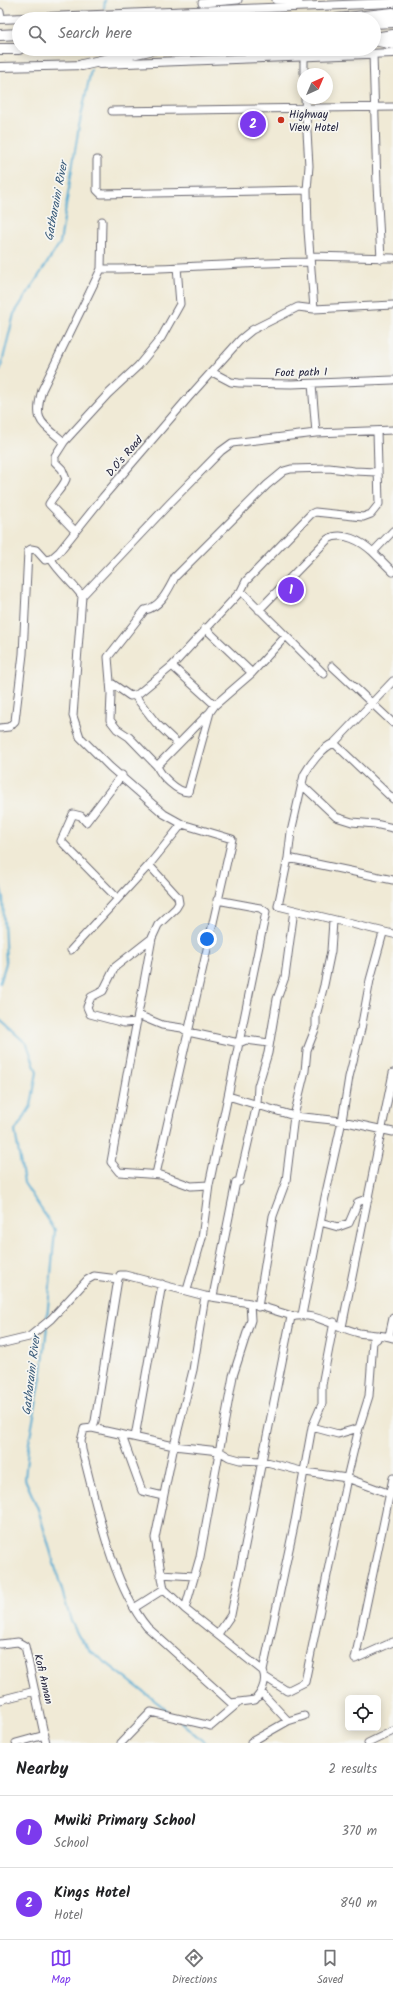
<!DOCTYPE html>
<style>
body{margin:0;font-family:Kalam,sans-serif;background:#f6f6f6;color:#202124}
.controls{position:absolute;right:12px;bottom:12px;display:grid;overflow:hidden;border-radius:6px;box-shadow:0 2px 10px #0003}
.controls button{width:36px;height:36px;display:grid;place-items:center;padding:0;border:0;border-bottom:1px solid #e0e0e0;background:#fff;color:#202124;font:20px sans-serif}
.compass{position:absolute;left:297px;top:68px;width:36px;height:36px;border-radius:50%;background:#fff;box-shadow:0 2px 10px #0003;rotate:44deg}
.you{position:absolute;left:207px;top:939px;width:14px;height:14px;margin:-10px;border:3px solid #fff;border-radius:50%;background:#1a73e8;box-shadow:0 0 0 6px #1a73e833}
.badge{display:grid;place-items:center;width:26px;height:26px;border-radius:50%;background:#7c3aed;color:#fff;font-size:13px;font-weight:700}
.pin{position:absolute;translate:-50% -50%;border:2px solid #fff;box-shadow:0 1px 4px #0006}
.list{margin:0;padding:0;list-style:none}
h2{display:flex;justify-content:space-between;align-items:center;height:52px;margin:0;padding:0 16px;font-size:17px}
h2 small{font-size:13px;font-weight:400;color:#757577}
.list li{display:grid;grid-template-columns:26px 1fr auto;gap:12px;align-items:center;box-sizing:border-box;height:72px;padding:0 16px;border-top:1px solid #e0e0e0}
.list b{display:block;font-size:15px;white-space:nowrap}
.list p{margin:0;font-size:13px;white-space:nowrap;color:#757577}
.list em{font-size:13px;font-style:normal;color:#757577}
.icon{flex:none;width:22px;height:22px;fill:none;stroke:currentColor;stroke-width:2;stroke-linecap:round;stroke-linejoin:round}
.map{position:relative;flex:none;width:393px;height:1743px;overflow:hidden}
.search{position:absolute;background:#fff;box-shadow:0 2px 10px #0003;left:12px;right:12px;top:12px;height:44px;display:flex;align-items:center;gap:10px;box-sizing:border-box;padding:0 14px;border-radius:22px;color:#757577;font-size:15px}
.sheet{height:196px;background:#fff}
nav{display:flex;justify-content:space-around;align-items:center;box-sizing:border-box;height:56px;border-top:1px solid #e0e0e0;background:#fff;font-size:11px;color:#757577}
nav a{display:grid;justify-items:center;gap:2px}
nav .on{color:#7c3aed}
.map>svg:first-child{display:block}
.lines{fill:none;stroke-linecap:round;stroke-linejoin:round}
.stream{stroke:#57acd3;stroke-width:2}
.minor-casing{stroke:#6a6871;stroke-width:9}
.major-casing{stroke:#6a6871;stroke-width:10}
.highway-casing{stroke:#6a6871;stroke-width:12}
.minor{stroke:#fff;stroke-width:7}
.major{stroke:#fff;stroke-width:8}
.highway{stroke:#fff;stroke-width:10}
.poi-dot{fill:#c8321e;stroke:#f6f6f2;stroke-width:1.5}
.labels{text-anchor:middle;stroke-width:3.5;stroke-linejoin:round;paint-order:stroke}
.poi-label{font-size:11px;fill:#22223b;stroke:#f6f6f2;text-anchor:start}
.street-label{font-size:11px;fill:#22223b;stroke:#f6f6f2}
.water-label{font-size:12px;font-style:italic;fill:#375978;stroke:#f6f6f2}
</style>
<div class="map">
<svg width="393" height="1743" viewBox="0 0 393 1743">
<rect width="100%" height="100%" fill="#f6f6f2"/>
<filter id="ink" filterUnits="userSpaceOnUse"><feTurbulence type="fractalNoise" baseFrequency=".025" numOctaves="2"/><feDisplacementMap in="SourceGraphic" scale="8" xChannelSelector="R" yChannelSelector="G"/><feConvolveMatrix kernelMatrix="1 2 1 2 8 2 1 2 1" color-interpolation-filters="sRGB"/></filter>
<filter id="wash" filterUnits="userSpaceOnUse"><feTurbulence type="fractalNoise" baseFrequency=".012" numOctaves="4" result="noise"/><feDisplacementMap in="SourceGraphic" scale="16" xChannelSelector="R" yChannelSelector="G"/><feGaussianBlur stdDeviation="0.9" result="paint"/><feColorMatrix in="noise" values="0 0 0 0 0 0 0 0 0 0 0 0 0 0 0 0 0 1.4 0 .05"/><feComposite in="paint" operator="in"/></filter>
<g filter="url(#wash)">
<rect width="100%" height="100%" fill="#f0ead6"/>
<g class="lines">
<path class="stream" d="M104,8L105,0
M0,371L14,314L60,243L79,126L91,70
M0,885L3,897L6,963L0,983
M0,1020L27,1044L37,1072L31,1106L15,1131L24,1183L55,1230L47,1319
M47,1326L42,1372L28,1448L25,1479L38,1509L71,1621L79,1637L91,1651L167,1710
M181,1722L205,1743"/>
</g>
</g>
<g filter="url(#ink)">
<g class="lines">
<defs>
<path id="minor" d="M276,0L299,1
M202,3L238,0
M0,12L1,19
M373,54L377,185L381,259
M304,57V74
M305,98L309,166L307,190L308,230L314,309
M112,111L393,107
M97,160V190L101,194L307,190
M310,256L393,258
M101,269C170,270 240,262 310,262
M212,372L231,382L239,383L292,384L393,380
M312,384L316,433
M64,442C41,422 33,422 42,390L101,269L102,221
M75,531L49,504C54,495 62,489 66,479L62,469L55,462V456L64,442L108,394L138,366L161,338L180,304L177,267
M373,552L393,572
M51,559C60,574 72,582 82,596L73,716L80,737L110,767L164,814L182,824L232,839L156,1174
M241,591L324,674
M82,596L169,504L221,451L232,443L316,433L393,430
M259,610L328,539C343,531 361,541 373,552L393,531
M205,628L252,673
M285,637L252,673L215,705L210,712L188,792C177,792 161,776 157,766L129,737L117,729L110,720L111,694L108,657L145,610C161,607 168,590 175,577L267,485L284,471L291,469L329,468L354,471L377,472
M172,666L215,705
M332,666L393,723
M393,681L334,743C323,747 310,764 304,775L291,832L288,858L278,906L393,934
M110,682L130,696L138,694L172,666L241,591L246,581L311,514L315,512L363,517L371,514L379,504L377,431
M135,696L156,723L178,744
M0,728L9,727L15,721L23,654L28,551L31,549L36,550L45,560L51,559L59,552L103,497L188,398L241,339L252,330L298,307L314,309L393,305
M334,743L393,799
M157,766L208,714
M301,784L336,817L352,822L375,824L393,828
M182,824L149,865L178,897L179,903L176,908L158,925L152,938L111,1162L119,1172L161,1175L191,1186L209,1185
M288,858L393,880
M117,898L61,841L73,814L81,816L86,822L122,775
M217,900L260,908L266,912L228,1096L294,1116L342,1121L393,1132
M71,950L149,865
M138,1015L162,1025L182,1028L188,1032L239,1043L246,1040L269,1043
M137,1022L124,1023L90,1014L87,1007L91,997L103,991L115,967L152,938
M320,1222L338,1227L349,1223L358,1202L369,1198
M187,1290L202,1238L209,1185L228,1096
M213,1296L236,1182H239L257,1104L258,1086L268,1053L277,999L285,977L294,910
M250,1303L251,1320L233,1376L200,1557L185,1609L263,1671C267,1681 262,1692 255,1700L231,1703L147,1627C112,1585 96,1503 82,1450L81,1441L84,1429L92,1428L95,1421L118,1279L120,1275H125L205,1296L250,1303L289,1315L291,1317C316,1311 336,1328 359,1333C370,1335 382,1334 393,1338
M258,1307L273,1216L286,1181L294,1116L305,1071L307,1050L316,1027V1016L324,985L331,951L333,921
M302,1315L325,1197L342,1121L349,1077L361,1029L370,980L383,933
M342,1327L393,1073
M389,1336L393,1318
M0,1344L29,1337L51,1319L87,1280L94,1276L118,1279
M312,1427L338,1434L359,1428
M92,1428L174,1446L219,1451L229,1457L240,1460L263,1461L305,1472L347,1478L393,1495
M122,1436L142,1491L163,1496
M135,1437L162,1284
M160,1574L194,1576
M134,1608L164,1589
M185,1609L164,1589L155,1538L174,1446L193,1370L205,1296
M218,1634L231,1615L291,1317
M0,1644L18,1642L25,1646L46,1743
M355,1659L393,1478
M355,1659L393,1642
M263,1671L295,1521L312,1427L322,1404V1385L334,1322
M265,1677L287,1691L305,1682L347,1478L359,1428L369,1396L373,1341L377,1339L378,1335
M261,1692L288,1721
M0,1700L35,1691
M251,1742L288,1721L304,1716
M16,1743L45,1735
M121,1743L151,1712L211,1726L238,1703
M368,1743L393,1731"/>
<path id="major" d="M0,19L393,3
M100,64L393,53
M0,67L86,65"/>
<path id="highway" d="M337,19L393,13
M374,23L393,22
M0,35L19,34
M374,38L393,35
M374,40L393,44
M0,49H19
M82,65L154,49"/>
</defs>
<use href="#minor" class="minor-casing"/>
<use href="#major" class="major-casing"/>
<use href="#highway" class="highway-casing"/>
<use href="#minor" class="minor"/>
<use href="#major" class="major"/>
<use href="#highway" class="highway"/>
</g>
</g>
<circle class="poi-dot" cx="281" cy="120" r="4"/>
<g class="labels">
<g class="poi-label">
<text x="289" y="118">Highway<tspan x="289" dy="13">View Hotel</tspan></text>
</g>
<g class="street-label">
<text transform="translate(301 372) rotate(-1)" y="4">Foot path 1</text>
<text transform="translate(124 456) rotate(-49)" y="4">D.O's Road</text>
<text transform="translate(44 1679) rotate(77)" y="4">Kofi Annan</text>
</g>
<g class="water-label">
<text transform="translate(56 201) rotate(-79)" y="4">Gatharaini River</text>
<text transform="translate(31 1375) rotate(-83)" y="4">Gatharaini River</text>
</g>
</g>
</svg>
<div class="controls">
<button><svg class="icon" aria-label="locate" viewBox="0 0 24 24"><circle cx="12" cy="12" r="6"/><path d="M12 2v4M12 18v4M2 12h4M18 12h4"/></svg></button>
</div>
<svg class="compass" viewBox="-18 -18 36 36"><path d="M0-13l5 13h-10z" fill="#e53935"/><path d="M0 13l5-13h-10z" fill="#757577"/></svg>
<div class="you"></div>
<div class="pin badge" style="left:291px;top:590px">1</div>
<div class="pin badge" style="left:253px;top:124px">2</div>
<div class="search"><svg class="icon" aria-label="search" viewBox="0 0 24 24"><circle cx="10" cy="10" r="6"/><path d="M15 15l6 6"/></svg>Search here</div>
</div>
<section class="sheet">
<h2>Nearby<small>2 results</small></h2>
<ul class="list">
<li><span class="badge">1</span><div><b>Mwiki Primary School</b><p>School</p></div><em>370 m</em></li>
<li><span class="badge">2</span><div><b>Kings Hotel</b><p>Hotel</p></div><em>840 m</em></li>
</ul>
</section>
<nav>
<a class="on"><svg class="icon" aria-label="map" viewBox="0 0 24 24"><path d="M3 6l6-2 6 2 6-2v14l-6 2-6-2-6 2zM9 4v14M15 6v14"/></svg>Map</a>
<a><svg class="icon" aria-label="directions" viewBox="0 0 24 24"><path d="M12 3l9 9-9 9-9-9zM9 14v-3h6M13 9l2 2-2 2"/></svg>Directions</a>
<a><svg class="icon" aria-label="saved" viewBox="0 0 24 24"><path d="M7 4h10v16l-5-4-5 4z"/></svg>Saved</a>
</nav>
